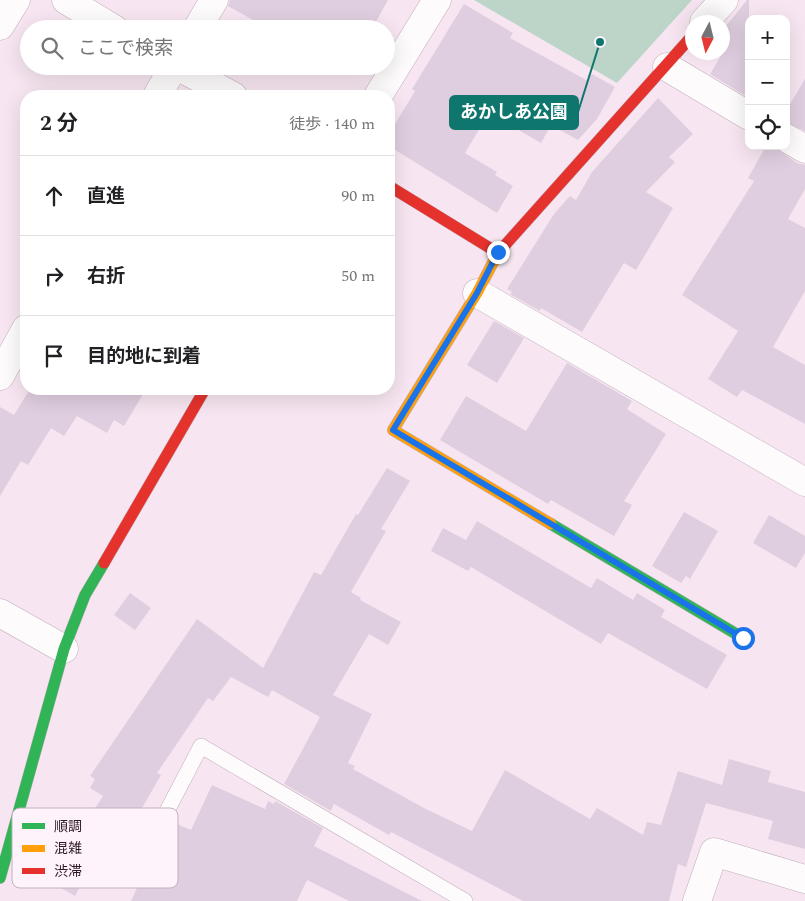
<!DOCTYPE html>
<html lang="ja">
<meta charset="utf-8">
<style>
body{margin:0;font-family:Spectral,"Noto Sans JP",serif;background:#f6f6f6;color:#202124}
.controls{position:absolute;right:15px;top:15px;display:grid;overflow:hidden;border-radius:10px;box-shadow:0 5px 20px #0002}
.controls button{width:45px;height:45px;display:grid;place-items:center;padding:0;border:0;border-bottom:1px solid #e0e0e0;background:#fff;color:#202124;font:25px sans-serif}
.compass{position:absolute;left:685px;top:15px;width:45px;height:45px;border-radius:50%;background:#fff;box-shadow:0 5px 20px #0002;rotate:187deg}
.stop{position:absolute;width:15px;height:15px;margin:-11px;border:4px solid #1a73e8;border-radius:50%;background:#fff}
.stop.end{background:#1a73e8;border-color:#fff;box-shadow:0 1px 5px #0008}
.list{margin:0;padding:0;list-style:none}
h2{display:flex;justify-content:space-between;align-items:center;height:65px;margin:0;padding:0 20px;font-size:21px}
h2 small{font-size:16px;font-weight:400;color:#757577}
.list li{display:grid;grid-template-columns:32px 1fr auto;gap:15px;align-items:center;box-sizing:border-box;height:80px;padding:0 20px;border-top:1px solid #e0e0e0}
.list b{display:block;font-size:19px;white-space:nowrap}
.list em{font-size:16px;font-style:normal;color:#757577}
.icon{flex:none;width:28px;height:28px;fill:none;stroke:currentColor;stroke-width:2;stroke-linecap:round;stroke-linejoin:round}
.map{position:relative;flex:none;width:805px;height:901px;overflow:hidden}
.search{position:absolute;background:#fff;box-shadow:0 5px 20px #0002;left:20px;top:20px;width:375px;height:55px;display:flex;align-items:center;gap:12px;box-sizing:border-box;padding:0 18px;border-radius:28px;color:#757577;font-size:19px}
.panel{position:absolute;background:#fff;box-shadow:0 5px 20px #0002;left:20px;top:90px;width:375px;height:305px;border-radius:20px}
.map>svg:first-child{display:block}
.green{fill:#bdd5c9}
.building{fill:#dfcedf}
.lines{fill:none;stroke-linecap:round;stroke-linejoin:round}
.lane-casing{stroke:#bfafb9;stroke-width:16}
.street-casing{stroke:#bfafb9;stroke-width:29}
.fast-casing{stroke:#bfafb9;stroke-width:12}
.slow-casing{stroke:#bfafb9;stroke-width:12}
.jam-casing{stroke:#bfafb9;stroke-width:12}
.lane{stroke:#fefbfd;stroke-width:15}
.street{stroke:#fefbfd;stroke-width:28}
.fast{stroke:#30b455;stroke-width:11}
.slow{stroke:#ff9f0a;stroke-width:11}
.jam{stroke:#e5322d;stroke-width:11}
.route{stroke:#1a73e8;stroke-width:6}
.key{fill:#fef3fa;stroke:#bfb2ba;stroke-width:1}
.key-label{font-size:14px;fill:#2c1925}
.leader{fill:none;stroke:#0f766e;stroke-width:2}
.callout-dot{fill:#0f766e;stroke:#fef3fa;stroke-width:2}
.callout{fill:#0f766e;stroke:#0f766e;stroke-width:2}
.callout-label{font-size:18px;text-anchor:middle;font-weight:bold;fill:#fff}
</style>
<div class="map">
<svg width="805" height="901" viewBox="0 0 805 901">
<rect width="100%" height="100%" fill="#f7e6f1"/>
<path class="green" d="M474,0H692L617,83Z"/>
<path class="building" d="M230,0H388L372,29H269L228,6Z
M747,0H749V98L710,74L722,54V31Z
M464,4L513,33L510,38L588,81L592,74L615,87L597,119L578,140L551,125L541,143L489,113L465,153L497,172L495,175L513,186L497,213L389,146V134L415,91L412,89Z
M805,79V131L786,122V111Z
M658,98L693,134L669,157L675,162L646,192L673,208L636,270L624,263L582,332L541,308L540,311L510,294L512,292L507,289L554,214L570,196L576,200L592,172Z
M766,146H773L797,163L805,165V189L788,219L805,228V291L773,347L805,365V424L742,390L737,397L708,379L738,331L682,295L754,181L748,178Z
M494,321L524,338L497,383L467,365Z
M567,363L632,401L627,409L666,434L624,501L632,505L614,536L551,500L548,504L440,440L466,396L526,431Z
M30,389H146L124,426L114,420L107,433L77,416L64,436L51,428L28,465L21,461L0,496V407L14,415Z
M387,468L410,481L381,529L386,531L351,592L361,598L360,600L401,622L388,645L369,634L333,695L372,714L348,763L355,766L353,769L424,808L472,831L505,770L590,819L597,808L643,835L647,822L661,825L678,771L722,785L729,759L771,771L768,782L805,792V849L768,839L773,821L706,803L686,867L678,864L669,901H523L391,832L389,835L334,804L331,811L284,784L320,717L272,690L268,697L231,677L213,701L208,698L157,773L161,775L142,808L155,814L148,828V837L156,841L161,840L172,822L191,830L212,785L265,809L268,801L274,804L275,801L323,828L314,846L422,901H349L307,880L297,901H131L137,888L94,861L75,896L54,884L75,848L71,845L103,796L90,788L95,779L90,776L197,619L263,668L314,572L321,575L356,514L358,515Z
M684,512L718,531L690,579L686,576L681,583L652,566Z
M769,515L805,536V553L796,568L753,543Z
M477,521L591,588L597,578L633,600L637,593L665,610L661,617L727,655L707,689L608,633L601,644L471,567L468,571L431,551L443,528L466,540Z
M130,593L151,608L135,630L114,615Z"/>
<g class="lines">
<defs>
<path id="lane" d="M156,832L201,746L465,901"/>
<path id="street" d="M66,0L114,29
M704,22L724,0
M0,26L16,0
M197,29L214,0
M177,66L233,96
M667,67L749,116
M157,96L174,66
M378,96L437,0
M786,138L805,149
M477,293L805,482
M0,376L26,329
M0,613L64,649
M697,901L714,852L805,879"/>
<path id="fast" d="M551,524L743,638
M0,878L64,649L85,595L104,563"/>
<path id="slow" d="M498,253L477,293L393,430L551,524"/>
<path id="jam" d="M389,186L498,253L692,36
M104,563L205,389"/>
</defs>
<use href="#lane" class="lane-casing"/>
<use href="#street" class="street-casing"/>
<use href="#fast" class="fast-casing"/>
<use href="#slow" class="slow-casing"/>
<use href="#jam" class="jam-casing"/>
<use href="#lane" class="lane"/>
<use href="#street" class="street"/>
<use href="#fast" class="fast"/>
<use href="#slow" class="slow"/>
<use href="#jam" class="jam"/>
</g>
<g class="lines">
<path class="route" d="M498,252L477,293L393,430L743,638"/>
</g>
<rect x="12" y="808" width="166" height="80" rx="8" class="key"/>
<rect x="22" y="823" width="23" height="6" fill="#30b455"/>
<rect x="22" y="845" width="23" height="7" fill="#ff9f0a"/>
<rect x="22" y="868" width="23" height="6" fill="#e5322d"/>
<g class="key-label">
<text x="54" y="831">順調</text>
<text x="54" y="853">混雑</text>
<text x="54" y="876">渋滞</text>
</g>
<path class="leader" d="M600 42L578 112"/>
<circle class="callout-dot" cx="600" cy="42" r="5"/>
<rect class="callout" x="450" y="96" width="128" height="33" rx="5"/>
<g class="callout-label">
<text x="514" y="118">あかしあ公園</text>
</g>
</svg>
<div class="controls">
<button>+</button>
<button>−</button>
<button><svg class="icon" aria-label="locate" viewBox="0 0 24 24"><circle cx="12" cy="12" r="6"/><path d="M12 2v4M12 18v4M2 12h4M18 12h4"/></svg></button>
</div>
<svg class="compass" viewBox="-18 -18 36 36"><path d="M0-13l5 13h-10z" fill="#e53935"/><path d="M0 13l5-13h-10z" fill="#757577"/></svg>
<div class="stop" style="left:743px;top:638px"></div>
<div class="stop end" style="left:498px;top:252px"></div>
<div class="search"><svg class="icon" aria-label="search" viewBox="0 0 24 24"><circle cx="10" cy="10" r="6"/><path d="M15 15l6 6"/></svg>ここで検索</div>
<section class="panel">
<h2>2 分<small>徒歩 · 140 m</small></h2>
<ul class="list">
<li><svg class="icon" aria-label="ahead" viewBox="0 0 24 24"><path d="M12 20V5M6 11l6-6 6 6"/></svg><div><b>直進</b></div><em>90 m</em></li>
<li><svg class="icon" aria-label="right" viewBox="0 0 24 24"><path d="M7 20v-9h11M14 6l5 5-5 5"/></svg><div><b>右折</b></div><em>50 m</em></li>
<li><svg class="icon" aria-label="arrive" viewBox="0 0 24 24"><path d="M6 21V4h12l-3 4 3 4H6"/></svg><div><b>目的地に到着</b></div></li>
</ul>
</section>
</div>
